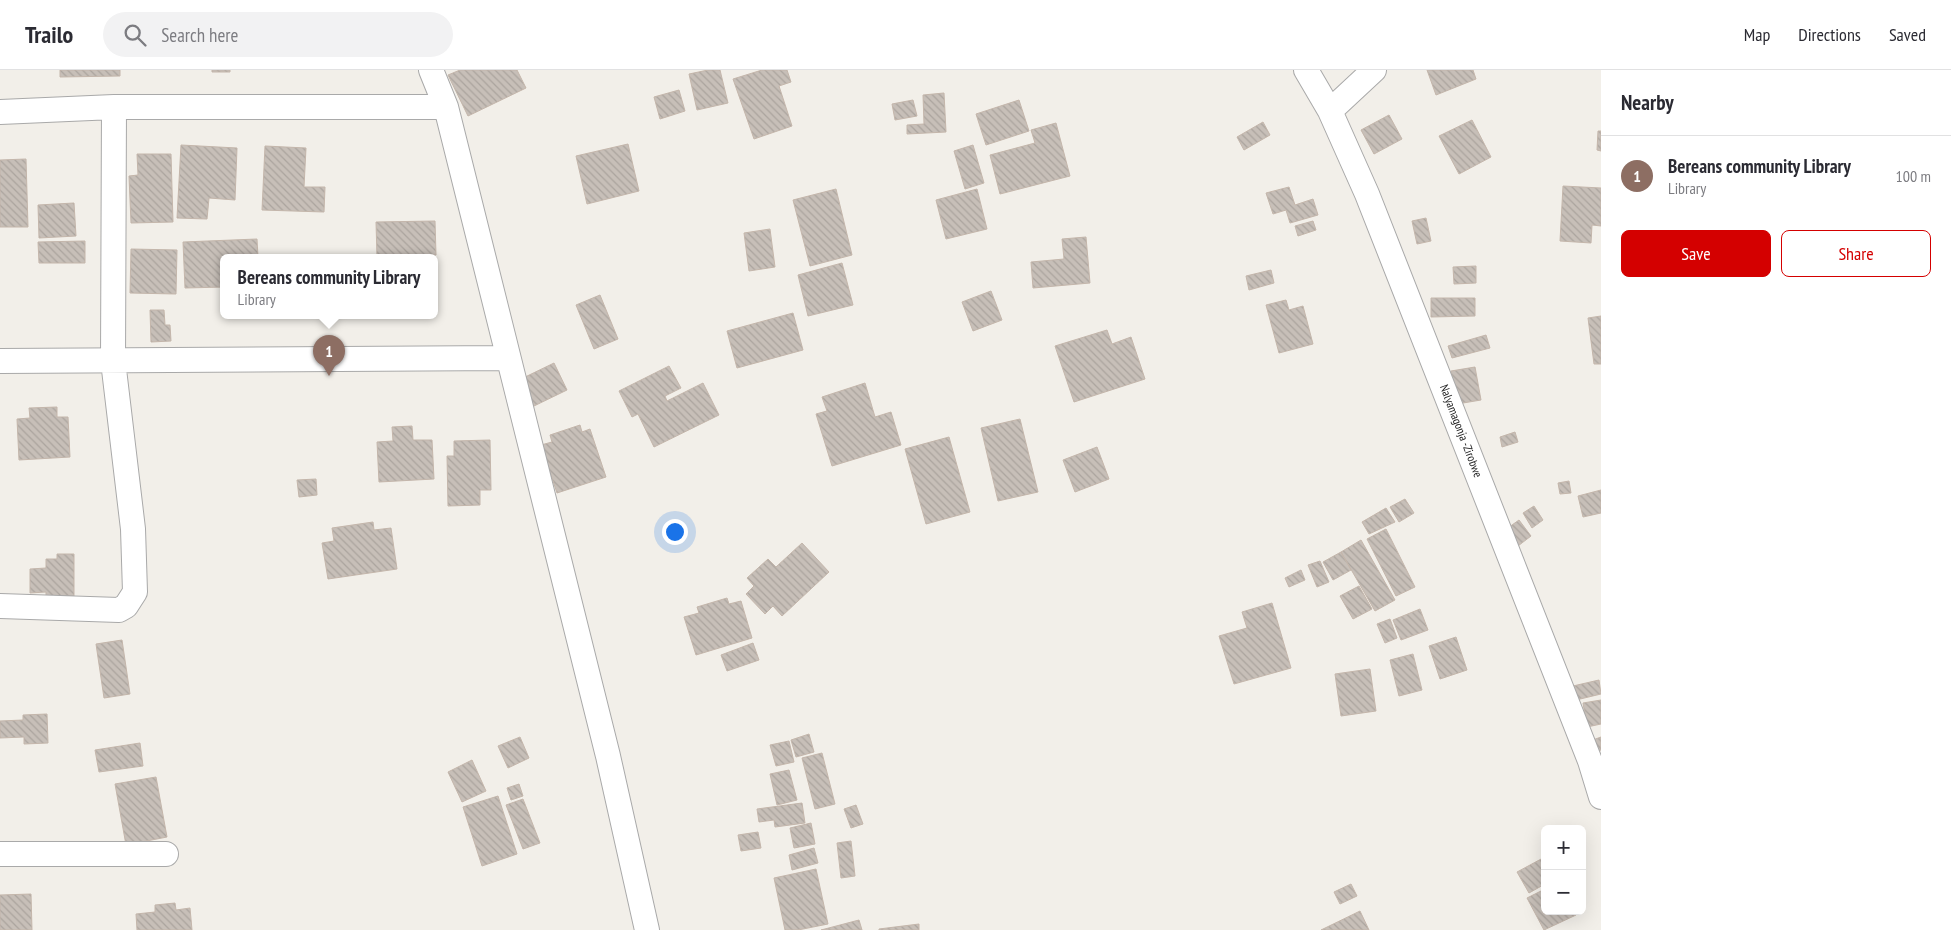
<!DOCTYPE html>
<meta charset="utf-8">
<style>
body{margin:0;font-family:"PT Sans Narrow",sans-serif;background:#f2f2f3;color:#2b2b33}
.controls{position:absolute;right:15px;bottom:15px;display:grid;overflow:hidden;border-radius:8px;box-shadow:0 5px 20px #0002}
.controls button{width:45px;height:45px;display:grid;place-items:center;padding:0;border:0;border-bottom:1px solid #e1e1e2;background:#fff;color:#2b2b33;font:25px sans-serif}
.you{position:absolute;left:674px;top:461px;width:18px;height:18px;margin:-12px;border:4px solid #fff;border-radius:50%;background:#1a73e8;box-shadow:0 0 0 8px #1a73e833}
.badge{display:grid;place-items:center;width:32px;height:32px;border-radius:50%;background:#d40000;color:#fff;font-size:16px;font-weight:700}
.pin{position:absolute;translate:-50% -41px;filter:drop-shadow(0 1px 2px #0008)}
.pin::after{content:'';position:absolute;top:26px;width:18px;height:15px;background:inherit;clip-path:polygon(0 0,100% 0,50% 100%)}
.popup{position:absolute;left:220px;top:184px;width:218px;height:65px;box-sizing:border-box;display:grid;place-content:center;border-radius:8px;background:#fff;filter:drop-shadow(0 1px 4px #0005);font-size:16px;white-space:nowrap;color:#7c7c81}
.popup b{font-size:19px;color:#2b2b33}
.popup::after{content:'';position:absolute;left:50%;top:100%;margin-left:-10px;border:10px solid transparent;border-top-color:#fff}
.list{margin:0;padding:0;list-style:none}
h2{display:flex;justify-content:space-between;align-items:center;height:65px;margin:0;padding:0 20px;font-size:21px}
h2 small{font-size:16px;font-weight:400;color:#7c7c81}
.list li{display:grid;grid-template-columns:32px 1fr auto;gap:15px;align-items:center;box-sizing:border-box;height:80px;padding:0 20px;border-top:1px solid #e1e1e2}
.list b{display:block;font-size:19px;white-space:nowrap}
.list p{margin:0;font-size:16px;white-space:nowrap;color:#7c7c81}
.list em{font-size:16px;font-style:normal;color:#7c7c81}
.actions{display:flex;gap:10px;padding:15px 20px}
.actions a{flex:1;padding:11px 0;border:1px solid #d40000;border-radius:8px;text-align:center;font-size:18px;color:#d40000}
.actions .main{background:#d40000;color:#fff}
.icon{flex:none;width:28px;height:28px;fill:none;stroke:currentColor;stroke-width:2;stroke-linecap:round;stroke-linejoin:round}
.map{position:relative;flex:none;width:1601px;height:860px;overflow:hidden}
header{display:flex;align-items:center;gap:30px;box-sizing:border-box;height:70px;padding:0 25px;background:#fff;border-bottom:1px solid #e1e1e2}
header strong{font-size:24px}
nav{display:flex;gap:28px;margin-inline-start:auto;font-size:18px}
.search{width:350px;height:45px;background:#f2f2f3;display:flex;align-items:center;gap:12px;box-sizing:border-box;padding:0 18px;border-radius:28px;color:#7c7c81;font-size:19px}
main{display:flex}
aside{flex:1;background:#fff}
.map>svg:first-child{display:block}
.building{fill:url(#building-back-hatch);stroke:#c4b6ab}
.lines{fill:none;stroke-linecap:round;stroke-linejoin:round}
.minor-casing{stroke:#a9a9a9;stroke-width:26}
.minor{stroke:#fff;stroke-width:24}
.labels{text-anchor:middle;stroke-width:5;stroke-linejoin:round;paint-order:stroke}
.street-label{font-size:12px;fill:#222;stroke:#fff}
</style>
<header>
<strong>Trailo</strong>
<div class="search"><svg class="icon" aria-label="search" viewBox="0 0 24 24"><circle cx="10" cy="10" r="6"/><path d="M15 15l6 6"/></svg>Search here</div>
<nav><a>Map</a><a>Directions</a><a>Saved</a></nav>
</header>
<main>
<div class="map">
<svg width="1601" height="860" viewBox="0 0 1601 860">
<defs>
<pattern id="building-back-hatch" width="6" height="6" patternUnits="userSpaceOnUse" patternTransform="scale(1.25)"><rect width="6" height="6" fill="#c7bfb8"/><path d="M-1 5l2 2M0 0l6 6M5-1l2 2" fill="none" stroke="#aba49e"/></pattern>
</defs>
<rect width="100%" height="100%" fill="#f2efe9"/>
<path class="building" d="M60,0H120V6L60,7Z
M212,0H230V2H212Z
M460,0H517L526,18L468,46L448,5Z
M708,0H720L728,33L697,40L689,4Z
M762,0H787L791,12L779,16L792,56L754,69L733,9Z
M1427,0H1473L1476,9L1436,25Z
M679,20L685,41L660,49L654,27Z
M944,23L946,62L907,64V55L924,54L923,25Z
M913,30L917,46L895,50L892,34Z
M1019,30L1029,61L986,75L976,44Z
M1389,45L1402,69L1374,84L1361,60Z
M1472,50L1491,87L1459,104L1439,66Z
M1263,52L1270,65L1244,80L1237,67Z
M1056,53L1070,106L1000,124L990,85L1035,73L1031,60Z
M1598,61H1601V81L1597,80Z
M628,74L639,121L587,134L576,86Z
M181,75L237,78L235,130L209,128L207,149L177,148Z
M973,75L984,113L965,119L954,81Z
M265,76L306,78L304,117H325L324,142L262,140Z
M137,84H171L173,152L131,153L129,106L138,105Z
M26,89L28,157H0V90Z
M1563,116L1601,118V156L1592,155L1591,173L1560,171Z
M1289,117L1295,135L1313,129L1318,145L1290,153L1286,140L1273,144L1266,123Z
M836,119L852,185L810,196L793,130Z
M977,119L987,159L946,169L936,130Z
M74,133L76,166L39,168L38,135Z
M1426,148L1431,171L1417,174L1412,151Z
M435,151L436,185L377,187L376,152Z
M1313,151L1316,160L1298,166L1295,156Z
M770,159L775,197L749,201L744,163Z
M1086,167L1090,213L1033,218L1031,192L1064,189L1062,169Z
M257,169L258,187H224V217L185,218L183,172Z
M85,171V193H39L38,172Z
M131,179L177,180L176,224L130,223Z
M842,193L853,235L808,246L798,205Z
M1476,196V213L1454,214L1453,197Z
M1271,200L1274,213L1249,220L1246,206Z
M991,221L1002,250L973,261L962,232Z
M600,225L618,269L594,279L576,235Z
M1431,228H1475V246L1431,247Z
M1286,230L1289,240L1303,236L1313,274L1279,283L1266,235Z
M150,240H164L165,255H170L171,271L151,272Z
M793,243L803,280L737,298L727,261Z
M1601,246V294H1594L1588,248Z
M1107,260L1112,274L1131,267L1145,309L1074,332L1055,276Z
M1486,265L1490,278L1452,288L1448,276Z
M554,293L567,320L534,336L521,309Z
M669,296L681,318L665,326L667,331L703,313L719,345L654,377L638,344L632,347L619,321Z
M1475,297L1481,330L1457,334L1451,301Z
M865,313L875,347L891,342L901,375L832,396L816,344L827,341L822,327Z
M57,337V347H68L70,387L19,390L17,349L30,348L29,338Z
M1020,349L1038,422L998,431L981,358Z
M580,355L582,362L590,359L606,407L557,423L541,375L552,372L550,365Z
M412,356L413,370H432L434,409L379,412L377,372L393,371L392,357Z
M1515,362L1518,372L1502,377L1500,367Z
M949,367L970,442L926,454L905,379Z
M490,370L491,420H480V435L448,436L447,386H454V371Z
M1097,377L1109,409L1075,422L1063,390Z
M316,409L317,425L299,427L297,410Z
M1569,411L1571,423L1560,424L1558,413Z
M1601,420V443L1583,447L1578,426Z
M1405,429L1414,443L1399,452L1390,437Z
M1534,436L1543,450L1532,458L1523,443Z
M1386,438L1395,452L1369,464L1362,452Z
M1519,450L1531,466L1518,476L1505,460Z
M373,452L374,460L391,458L397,499L328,509L322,473L334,471L332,458Z
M1386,459L1415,517L1396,526L1367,469Z
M1361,470L1395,530L1375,541L1341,482Z
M802,473L829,502L782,546L773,536L765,544L746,524L754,516L747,508L768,489L776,497Z
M1341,482L1351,500L1333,510L1323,492Z
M57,484H74V526H46V522L30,523V499L46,498V489H57Z
M1320,491L1329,512L1317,517L1308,495Z
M1301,500L1305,510L1289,517L1285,508Z
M1359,516L1372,539L1353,549L1340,526Z
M727,528L729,534L741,531L752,568L696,585L684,547L699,543L697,537Z
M1272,533L1291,598L1234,614L1219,566L1247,558L1242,542Z
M1420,539L1428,560L1401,570L1393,550Z
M1390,549L1397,568L1385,573L1377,554Z
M1456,567L1467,600L1440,609L1429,576Z
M122,570L130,624L104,628L96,574Z
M753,573L759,590L727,601L721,585Z
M1413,584L1422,620L1399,626L1390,590Z
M1370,599L1376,641L1341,646L1335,604Z
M1599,610L1601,624L1576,630L1573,616Z
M1601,630V654L1587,657L1583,633Z
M47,644L48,673L24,674V667L0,668V651L23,650V645Z
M809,664L814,682L796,687L791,670Z
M520,667L529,688L508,698L498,676Z
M1601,667V680L1594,682L1590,671Z
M789,671L794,692L776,696L770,675Z
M140,673L143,696L99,702L95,680Z
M822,683L835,734L815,739L802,688Z
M472,690L486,721L462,732L448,702Z
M789,700L797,730L777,735L770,704Z
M156,707L167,767L126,775L115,714Z
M519,714L523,726L511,730L507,718Z
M498,726L517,784L482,796L463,737Z
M523,729L540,773L523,779L506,735Z
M802,733L805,753L775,757L774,750L759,752L757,739Z
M856,735L863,754L851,758L844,739Z
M811,753L815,774L794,778L790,758Z
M758,762L761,778L741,781L738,765Z
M851,771L855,806L841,808L837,773Z
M814,778L818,793L792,800L789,785Z
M1543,788L1545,814L1529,823L1517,802Z
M816,799L828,854L798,860H785L774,808Z
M1351,814L1357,826L1340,834L1334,822Z
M1545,819V841H1574L1576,845L1544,860L1527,828Z
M31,824L32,860H0V825Z
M175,833L176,840L190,838L192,860H137L136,844L155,842V835Z
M1360,841L1369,860H1321Z
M859,850L862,860H821Z
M919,854V860H879V859Z"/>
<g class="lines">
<defs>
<path id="minor" d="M431,0L446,37L608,686L647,860
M1306,0L1330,41L1367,124L1590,691L1601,727
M1330,41L1374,0
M0,42L114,37H446
M0,291L507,288
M0,536L119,540L126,536L135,522L133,459L113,291L114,37
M0,784H166"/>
</defs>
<use href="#minor" class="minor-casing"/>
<use href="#minor" class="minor"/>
</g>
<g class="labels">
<g class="street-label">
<text transform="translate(1461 361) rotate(69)" y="4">Nalyamagonja -Zirobwe</text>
</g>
</g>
</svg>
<div class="controls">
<button>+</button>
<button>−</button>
</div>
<div class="you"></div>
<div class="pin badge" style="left:329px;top:306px;background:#8d6e63">1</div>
<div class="popup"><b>Bereans community Library</b>Library</div>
</div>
<aside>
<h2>Nearby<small></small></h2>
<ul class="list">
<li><span class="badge" style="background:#8d6e63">1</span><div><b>Bereans community Library</b><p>Library</p></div><em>100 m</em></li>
</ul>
<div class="actions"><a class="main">Save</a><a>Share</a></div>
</aside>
</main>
